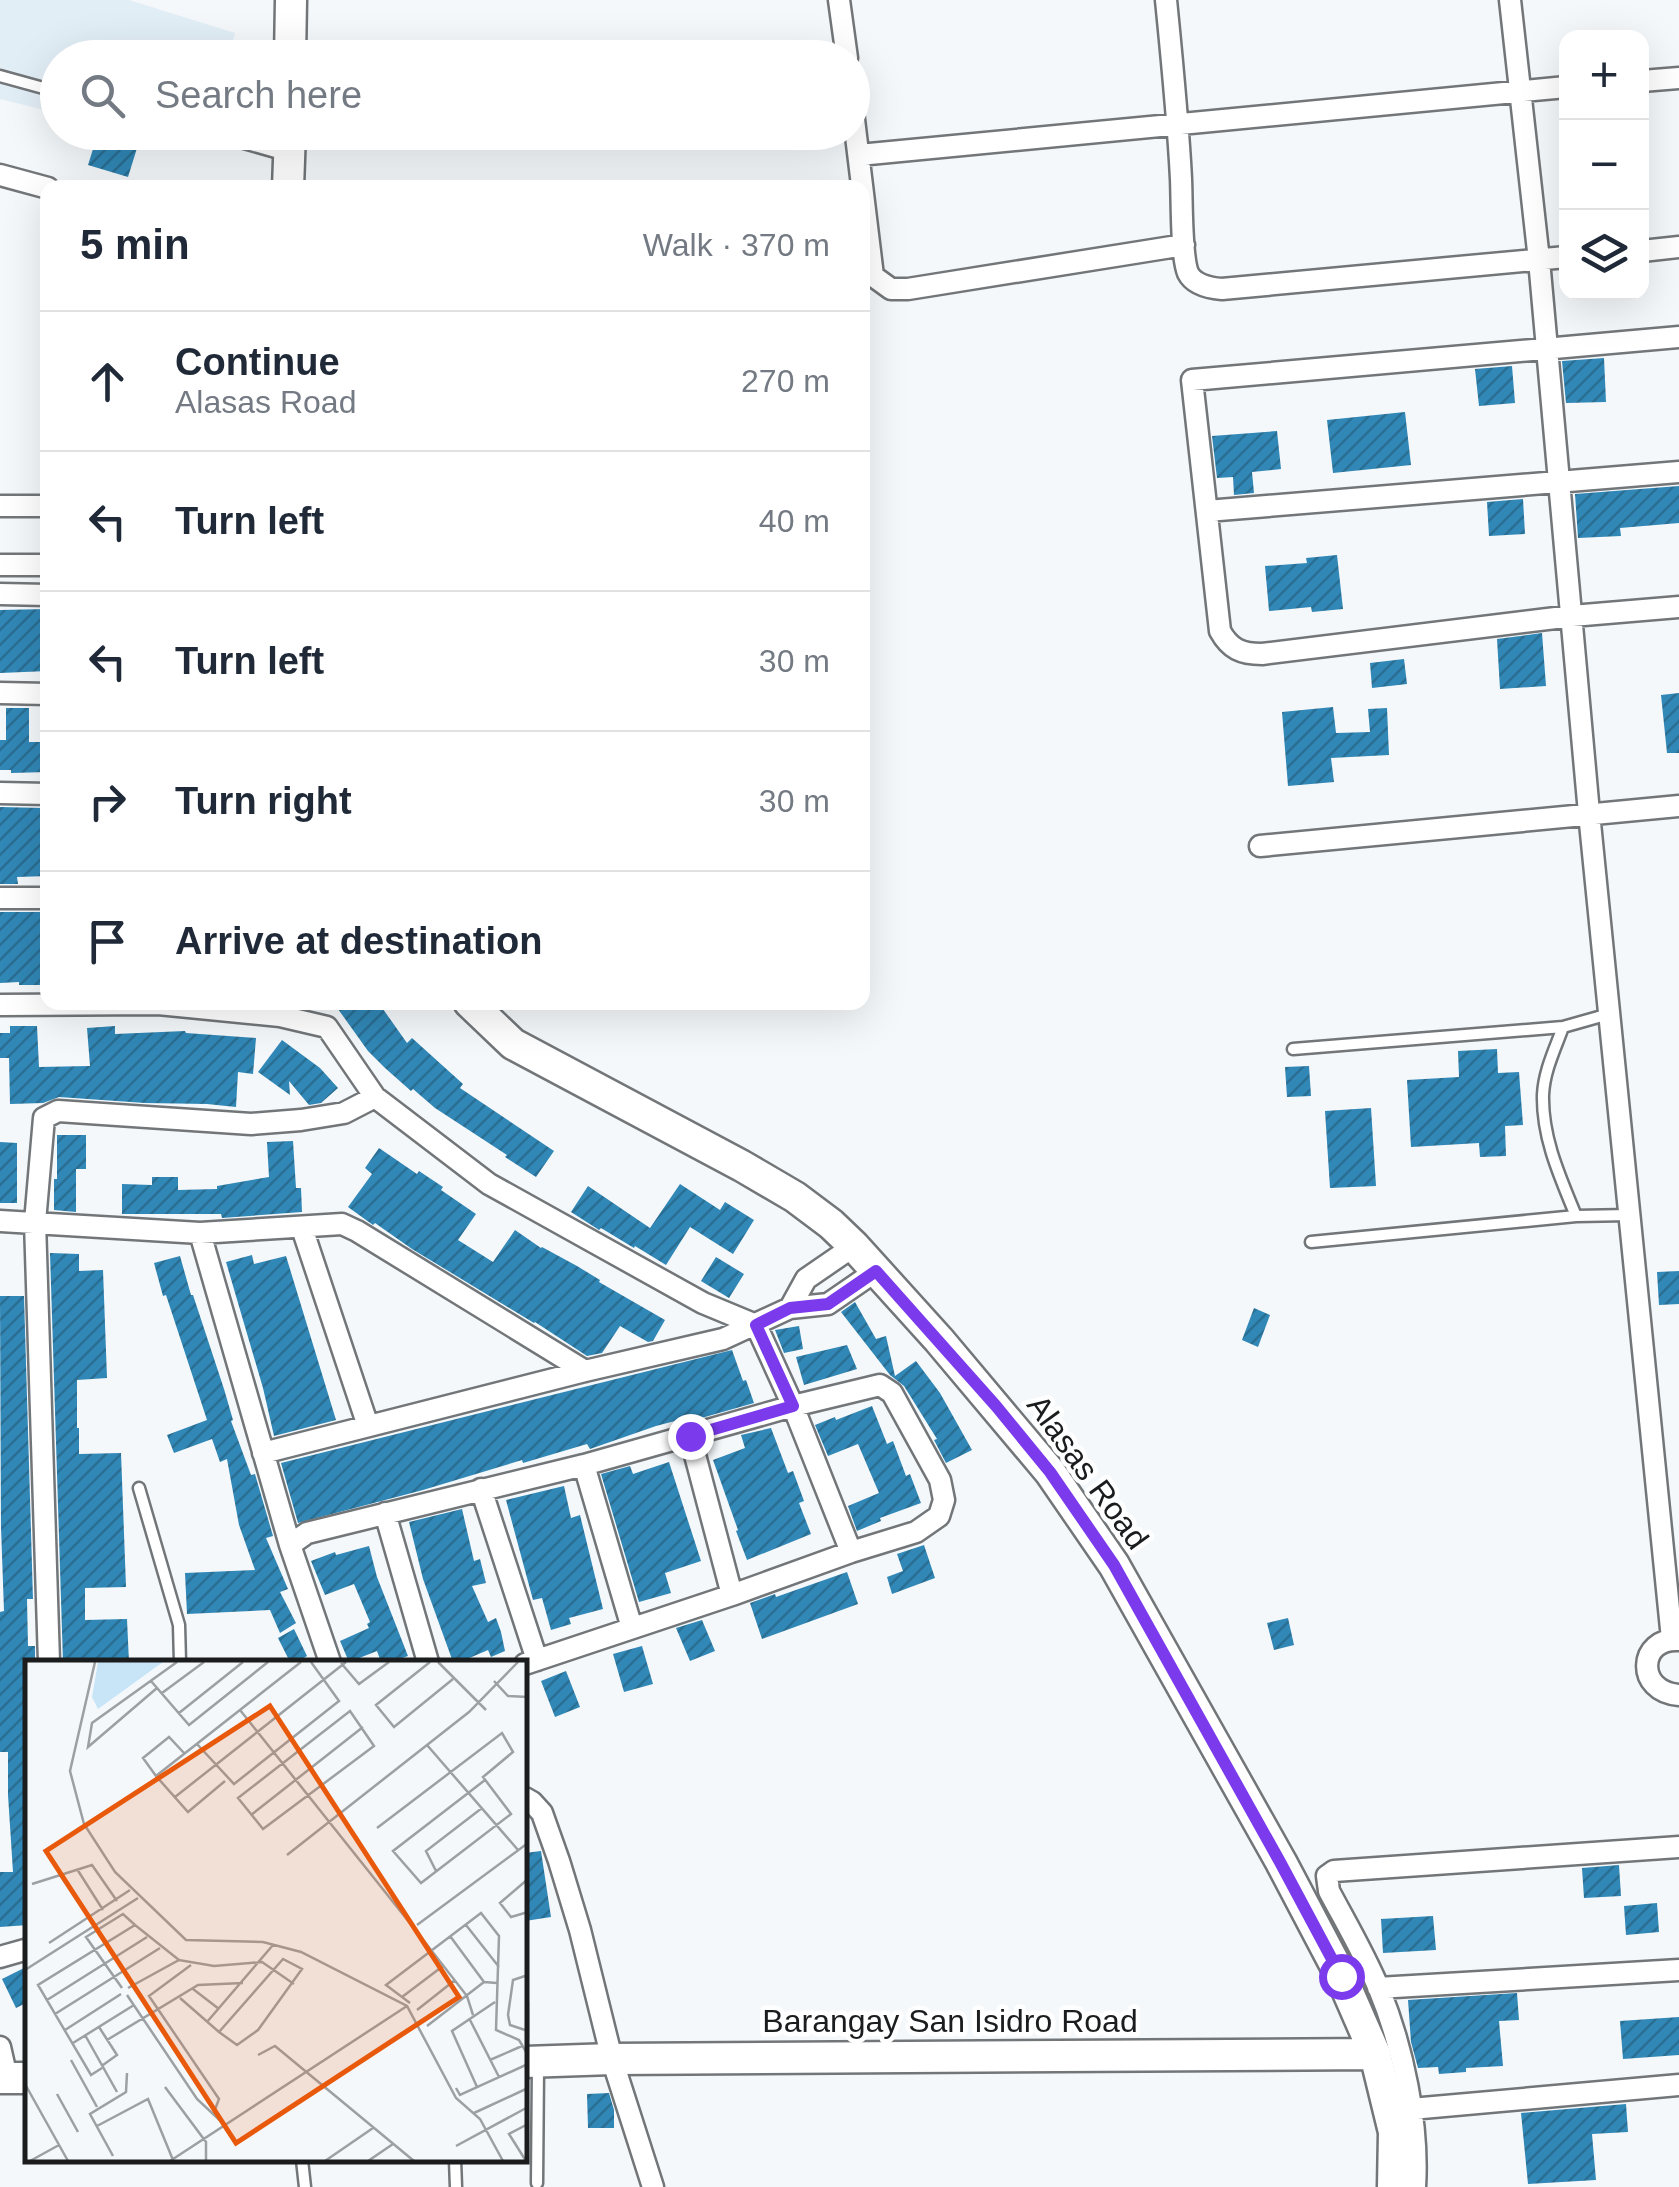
<!DOCTYPE html>
<meta charset="utf-8">
<style>
body{margin:0;font-family:Helvetica,sans-serif;background:#f2f2f3;color:#1f2937}
.controls{position:absolute;right:30px;top:30px;display:grid;overflow:hidden;border-radius:20px;box-shadow:0 10px 40px #0002}
.controls button{width:90px;height:90px;display:grid;place-items:center;padding:0;border:0;border-bottom:2px solid #e0e1e3;background:#fff;color:#1f2937;font:50px sans-serif}
.stop{position:absolute;width:30px;height:30px;margin:-22px;border:8px solid #7c3aed;border-radius:50%;background:#fff}
.stop.end{background:#7c3aed;border-color:#fff;box-shadow:0 2px 10px #0008}
.list{margin:0;padding:0;list-style:none}
h2{display:flex;justify-content:space-between;align-items:center;height:130px;margin:0;padding:0 40px;font-size:42px}
h2 small{font-size:32px;font-weight:400;color:#747a83}
.list li{display:grid;grid-template-columns:65px 1fr auto;gap:30px;align-items:center;box-sizing:border-box;height:140px;padding:0 40px;border-top:2px solid #e0e1e3}
.list b{display:block;font-size:38px;white-space:nowrap}
.list p{margin:0;font-size:32px;white-space:nowrap;color:#747a83}
.list em{font-size:32px;font-style:normal;color:#747a83}
.icon{flex:none;width:55px;height:55px;fill:none;stroke:currentColor;stroke-width:2;stroke-linecap:round;stroke-linejoin:round}
.map{position:relative;flex:none;width:1679px;height:2187px;overflow:hidden}
.search{position:absolute;background:#fff;box-shadow:0 10px 40px #0002;left:40px;top:40px;width:830px;height:110px;display:flex;align-items:center;gap:25px;box-sizing:border-box;padding:0 35px;border-radius:55px;color:#747a83;font-size:38px}
.panel{position:absolute;background:#fff;box-shadow:0 10px 40px #0002;left:40px;top:180px;width:830px;height:830px;border-radius:20px}
.map>svg:first-child{display:block}
.built{fill:#e2eef6}
.building{fill:url(#building-hatch)}
.lines{fill:none;stroke-linecap:round;stroke-linejoin:round}
.lane-casing{stroke:#727679;stroke-width:15}
.street-casing{stroke:#727679;stroke-width:25}
.secondary-casing{stroke:#727679;stroke-width:35}
.lane{stroke:#fff;stroke-width:10}
.street{stroke:#fff;stroke-width:20}
.secondary{stroke:#fff;stroke-width:30}
.route{stroke:#7c3aed;stroke-width:12}
.labels{text-anchor:middle;stroke-width:9;stroke-linejoin:round;paint-order:stroke}
.street-label{font-size:32px;fill:#1a1c1d;stroke:#fff}
.inset-road{fill:none;stroke:#9da0a2;stroke-width:2.5}
.view{fill:#e8590c;fill-opacity:0.15;stroke:#e8590c;stroke-width:5}
.inset-edge{fill:none;stroke:#1a1c1d;stroke-width:5}
</style>
<div class="map">
<svg width="1679" height="2187" viewBox="0 0 1679 2187">
<defs>
<pattern id="building-hatch" width="6" height="6" patternUnits="userSpaceOnUse" patternTransform="scale(2.5)"><rect width="6" height="6" fill="#3187b6"/><path d="M-1 1l2-2M0 6l6-6M5 7l2-2" fill="none" stroke="#296e93"/></pattern>
</defs>
<rect width="100%" height="100%" fill="#f4f8fb"/>
<path class="built" d="M0,0H129L235,33L228,57L58,58L57,113L0,99Z"/>
<path class="building" d="M98,133L138,145L128,177L88,165Z
M1604,358L1606,402L1566,403L1562,361Z
M1512,366L1515,403L1479,406L1475,369Z
M1405,412L1411,465L1333,473L1327,420Z
M1277,431L1281,469L1252,472L1254,493L1234,495L1233,477L1217,478L1212,436Z
M1679,486V523L1620,528L1621,536L1578,538L1575,494Z
M1523,499L1525,534L1489,536L1487,502Z
M1337,555L1343,609L1312,612L1311,607L1269,611L1265,566L1307,563L1306,558Z
M48,609V671L0,673V610Z
M1542,633L1546,686L1500,689L1497,639Z
M1404,659L1407,684L1372,688L1370,663Z
M1679,693V753H1667L1661,695Z
M1333,707L1336,733L1370,732L1368,709L1387,708L1389,755L1331,758L1334,782L1288,786L1282,712Z
M6,708H29V742H48V772L11,773V770H0V740H6Z
M0,807L44,808L48,876L17,877L18,884H0Z
M0,912H48V985H19V982L0,983Z
M348,1002H378L407,1043L412,1038L463,1084L460,1088L554,1151L536,1177L505,1157L507,1155L435,1108L413,1089L411,1091L385,1068L368,1051L338,1009Z
M10,1026H37L39,1067L90,1066L87,1028L115,1026V1034L185,1031L186,1033L256,1038L253,1074L238,1072L236,1107L207,1104L145,1103L59,1097L43,1103L10,1104L9,1058H0V1033H10Z
M282,1040L320,1068L338,1088L321,1103L309,1105L289,1081L290,1095L258,1072Z
M1497,1049L1498,1073L1519,1072L1523,1125L1505,1126L1506,1156L1480,1157L1479,1143L1411,1147L1407,1080L1459,1077L1458,1051Z
M1309,1066L1311,1096L1287,1097L1285,1067Z
M1371,1108L1376,1186L1330,1188L1325,1111Z
M57,1135H86V1169H76V1212L54,1210V1179H57Z
M293,1141L296,1188H301L302,1212L222,1218L221,1214H122V1184L152,1185V1177H178V1190L217,1189V1186L269,1177L267,1142Z
M0,1142L17,1143V1203H0Z
M379,1148L417,1174L419,1171L443,1187L441,1190L476,1214L458,1240L493,1262L515,1230L541,1248L542,1247L577,1266L600,1280L599,1282L665,1320L653,1341L648,1342L620,1326L602,1353L587,1356L535,1322L534,1323L412,1249L375,1223L373,1225L348,1207L372,1174L365,1168Z
M680,1184L720,1210L725,1202L754,1220L733,1254L690,1227L666,1265L635,1246L634,1248L601,1228L599,1230L596,1228L571,1212L588,1186L650,1228Z
M50,1253L79,1254V1271L103,1270L107,1378L77,1380V1428H79V1454L121,1453L126,1587L85,1588V1620L127,1619L129,1662H63Z
M252,1255L254,1264L286,1256L336,1420L274,1436L263,1388L226,1262Z
M180,1256L191,1295H193L224,1389L233,1420L231,1421L251,1475L255,1474L273,1536L266,1538L288,1589L280,1592L296,1623L280,1633L270,1610L187,1614L185,1573L255,1570L239,1525L227,1459L220,1462L212,1439L174,1453L167,1435L207,1420L166,1295L163,1296L154,1263Z
M716,1257L744,1274L729,1298L701,1281Z
M1679,1271V1304L1659,1305L1657,1272Z
M0,1296H24L33,1599H27L28,1646H35V1662H28V1925L0,1927V1872H13L8,1795V1752H0V1612L4,1611L1,1527Z
M855,1302L876,1339L886,1336L895,1376L916,1361L940,1393L972,1450L946,1463L934,1440L937,1439L904,1386L890,1375L841,1312Z
M1254,1308L1270,1315L1258,1347L1242,1340Z
M799,1326L803,1349L784,1353L775,1330Z
M847,1345L857,1369L804,1385L796,1357Z
M732,1350L743,1381L746,1380L754,1403L691,1421L690,1417L656,1426L590,1449L587,1444L523,1463L522,1460L423,1490L298,1523L281,1463Z
M872,1406L887,1444L893,1441L906,1476L910,1474L921,1503L880,1518L881,1521L857,1531L848,1506L879,1493L858,1444L828,1456L815,1425L835,1417L836,1420Z
M771,1428L788,1473L793,1471L804,1501L799,1503L811,1534L747,1560L736,1531L738,1530L713,1460L745,1448L741,1435Z
M669,1462L701,1561L665,1573L671,1593L639,1602L601,1474L630,1466L633,1474Z
M564,1486L571,1518L580,1515L603,1609L569,1618L571,1624L551,1630L542,1598L533,1600L506,1500Z
M462,1509L474,1561L480,1559L486,1583L472,1586L488,1622L496,1618L501,1632L505,1651L491,1657L488,1650L460,1662H453L423,1579L409,1522Z
M924,1545L935,1578L892,1594L887,1577L903,1571L897,1554Z
M369,1546L377,1577L408,1656L391,1662H381L377,1651L349,1662L340,1641L369,1628L367,1624L370,1622L354,1584L325,1595L311,1561L335,1552L336,1555Z
M847,1572L858,1604L762,1639L750,1603L775,1594L776,1597Z
M1288,1618L1294,1645L1274,1650L1267,1623Z
M702,1620L715,1651L690,1661L676,1628Z
M294,1629L307,1656L297,1662H290L278,1638Z
M642,1646L653,1684L624,1692L613,1654Z
M566,1671L580,1707L555,1717L541,1681Z
M541,1851L551,1917L525,1921V1853Z
M1619,1865L1621,1896L1584,1898L1582,1868Z
M1657,1903L1659,1932L1626,1935L1624,1906Z
M1433,1916L1436,1950L1383,1953L1381,1919Z
M28,1966V2002L16,2008L2,1979Z
M1517,1993L1519,2020L1499,2021L1503,2066L1466,2068V2072L1439,2074L1438,2067L1418,2068L1411,2042L1408,2000Z
M1679,2017V2055L1623,2059L1620,2021Z
M609,2093L614,2110V2128H588L587,2094Z
M1626,2104L1628,2132L1592,2134L1596,2180L1528,2184L1521,2113Z"/>
<g class="lines">
<defs>
<path id="lane" d="M0,76L58,92
M205,132L286,155
M1609,1014L1563,1027C1555,1049 1544,1071 1543,1095C1542,1138 1560,1177 1576,1216L1629,1215
M1293,1049L1563,1027
M1311,1242L1576,1216
M139,1488L179,1625L180,1662
M302,2160L305,2187
M455,2160L456,2187
M537,2183L538,2068"/>
<path id="street" d="M839,0L847,58
M1166,0C1172,60 1178,119 1181,179C1182,200 1181,256 1188,273C1194,285 1210,288 1222,289L1566,257
M1510,0L1539,260L1589,813L1672,1639
M1642,81L1679,78
M852,103L873,276L891,289H908L1184,245
M859,155L1566,87
M0,175L48,188
M1642,251L1679,247
M1679,337L1192,380L1220,631C1230,649 1241,654 1262,654L1572,616L1679,607
M0,506H48
M1207,511L1679,472
M0,565H48
M0,594L48,595
M0,693L48,694
M0,793L48,794
M1260,846L1679,806
M0,898H48
M0,1005L158,1004L280,1016L327,1027L375,1097L489,1184L703,1303L756,1325L793,1406L851,1552
M0,1221L200,1233L342,1224L357,1231L585,1371
M302,1228L368,1426
M200,1233L290,1545L330,1662
M790,1308L806,1279L854,1246
M690,1436L732,1595
M263,1453L585,1371L723,1339L790,1308L828,1304L876,1271
M584,1465L632,1628
M481,1489L537,1660
M385,1513L428,1662
M290,1545L307,1533L584,1465L793,1406L880,1385L892,1393L940,1480L944,1500L939,1516L916,1532L851,1552L732,1595L525,1664
M1679,1640C1638,1637 1635,1692 1679,1695
M49,1662L35,1222L44,1118L58,1111L251,1124L301,1120L344,1113L375,1097
M525,1798L532,1802L542,1813L559,1861L580,1930L612,2059L653,2187
M0,1957L28,1949
M1378,1988L1679,1970
M0,2047L7,2078
M1411,2109L1679,2085
M1415,2187C1419,2124 1403,2047 1379,1989C1365,1955 1346,1923 1329,1891L1327,1876L1334,1871L1679,1847"/>
<path id="secondary" d="M290,58L291,0
M288,188L290,132
M469,1002L513,1044L742,1166L795,1197L831,1224L854,1246L939,1340L1050,1472L1114,1565L1281,1862L1341,1976L1375,2054L1394,2132L1393,2187
M525,2062L612,2059L1375,2054
M0,2078H28"/>
</defs>
<use href="#lane" class="lane-casing"/>
<use href="#street" class="street-casing"/>
<use href="#secondary" class="secondary-casing"/>
<use href="#lane" class="lane"/>
<use href="#street" class="street"/>
<use href="#secondary" class="secondary"/>
</g>
<g class="lines">
<path class="route" d="M690,1436L793,1406L756,1325L790,1308L828,1304L876,1271L996,1406L1050,1472L1114,1565L1280,1862L1341,1976"/>
</g>
<g class="labels">
<g class="street-label">
<text transform="translate(1088 1472) rotate(54)" y="11">Alasas Road</text>
<text x="950" y="2032">Barangay San Isidro Road</text>
</g>
</g>
<g transform="translate(25 1660)">
<rect width="502" height="502" fill="#f4f8fb"/>
<path d="M73,2H138L73,49L67,37Z" fill="#c8e5f8"/>
<path class="inset-road" d="M70,2L45,111L59,164L90,212L161,280L238,282L276,292L382,346L431,438L455,459L478,501M405,2L351,45L369,67L428,19M413,2L461,50M316,3L334,24L364,2M126,21L164,65L243,2M469,21L483,36L503,37M132,28L63,87L67,63L152,2M137,33L179,2M215,50L392,272L386,265M325,51L349,86L238,169L213,138ZM154,53L218,2M172,84L209,124L314,41L286,2M402,85L493,190M131,116L118,98L144,77L159,93M200,121L163,152L131,116L276,2M150,137L321,2M226,155L338,67M352,168L477,73L488,92L458,117L486,154L396,223L368,191L460,120M262,195L444,52L493,2M52,209L78,250M411,211L401,191L457,148M35,215L65,259M503,219L475,243L486,257L503,252M7,224L67,205L92,241M392,265L503,183M441,265L474,307M392,272L442,336L448,355M425,276L459,322L472,323M24,283L105,230M166,305L124,336L194,439L188,455M0,310L113,238M97,328L61,277L98,254L110,265M103,328L154,300L189,306L237,302L269,324M168,329L194,349M102,335L172,439L202,467M377,337L418,306M155,338L194,372L212,385L233,370L277,309L258,299L194,372M22,340L122,277M503,342V379M385,343L361,325L456,253L474,276L471,370L494,380L503,395M392,350L430,320M30,354L135,288M444,358L474,417M182,362L248,285M402,366L459,322M74,367L92,395L78,405M40,370L96,334M500,370L485,365L483,355L488,320L503,315M60,375L92,432M82,380L173,325L218,323M48,383L109,345M233,395L250,386L389,501M46,400L72,447M465,400L497,386M77,408L66,415L13,325L110,265L154,300M0,424L43,501M140,427L181,482V501M452,427L427,371L470,342M431,428L435,435L503,404M32,434L53,472M449,453L503,428M72,466L123,439L148,500M431,486L503,447M88,496L65,454L101,432L102,413M5,501L34,485M145,501L382,346M300,501L348,468M343,501L368,484M501,501L484,474L503,464"/>
<path class="view" d="M245,46L434,337L211,483L21,191Z"/>
<rect width="502" height="502" class="inset-edge"/>
</g>
</svg>
<div class="controls">
<button>+</button>
<button>−</button>
<button><svg class="icon" aria-label="layers" viewBox="0 0 24 24"><path d="M12 4l9 5-9 5-9-5zM3 14l9 5 9-5"/></svg></button>
</div>
<div class="stop" style="left:1341px;top:1976px"></div>
<div class="stop end" style="left:690px;top:1436px"></div>
<div class="search"><svg class="icon" aria-label="search" viewBox="0 0 24 24"><circle cx="10" cy="10" r="6"/><path d="M15 15l6 6"/></svg>Search here</div>
<section class="panel">
<h2>5 min<small>Walk · 370 m</small></h2>
<ul class="list">
<li><svg class="icon" aria-label="ahead" viewBox="0 0 24 24"><path d="M12 20V5M6 11l6-6 6 6"/></svg><div><b>Continue</b><p>Alasas Road</p></div><em>270 m</em></li>
<li><svg class="icon" aria-label="left" viewBox="0 0 24 24"><path d="M17 20v-9H6M10 6l-5 5 5 5"/></svg><div><b>Turn left</b></div><em>40 m</em></li>
<li><svg class="icon" aria-label="left" viewBox="0 0 24 24"><path d="M17 20v-9H6M10 6l-5 5 5 5"/></svg><div><b>Turn left</b></div><em>30 m</em></li>
<li><svg class="icon" aria-label="right" viewBox="0 0 24 24"><path d="M7 20v-9h11M14 6l5 5-5 5"/></svg><div><b>Turn right</b></div><em>30 m</em></li>
<li><svg class="icon" aria-label="arrive" viewBox="0 0 24 24"><path d="M6 21V4h12l-3 4 3 4H6"/></svg><div><b>Arrive at destination</b></div></li>
</ul>
</section>
</div>
